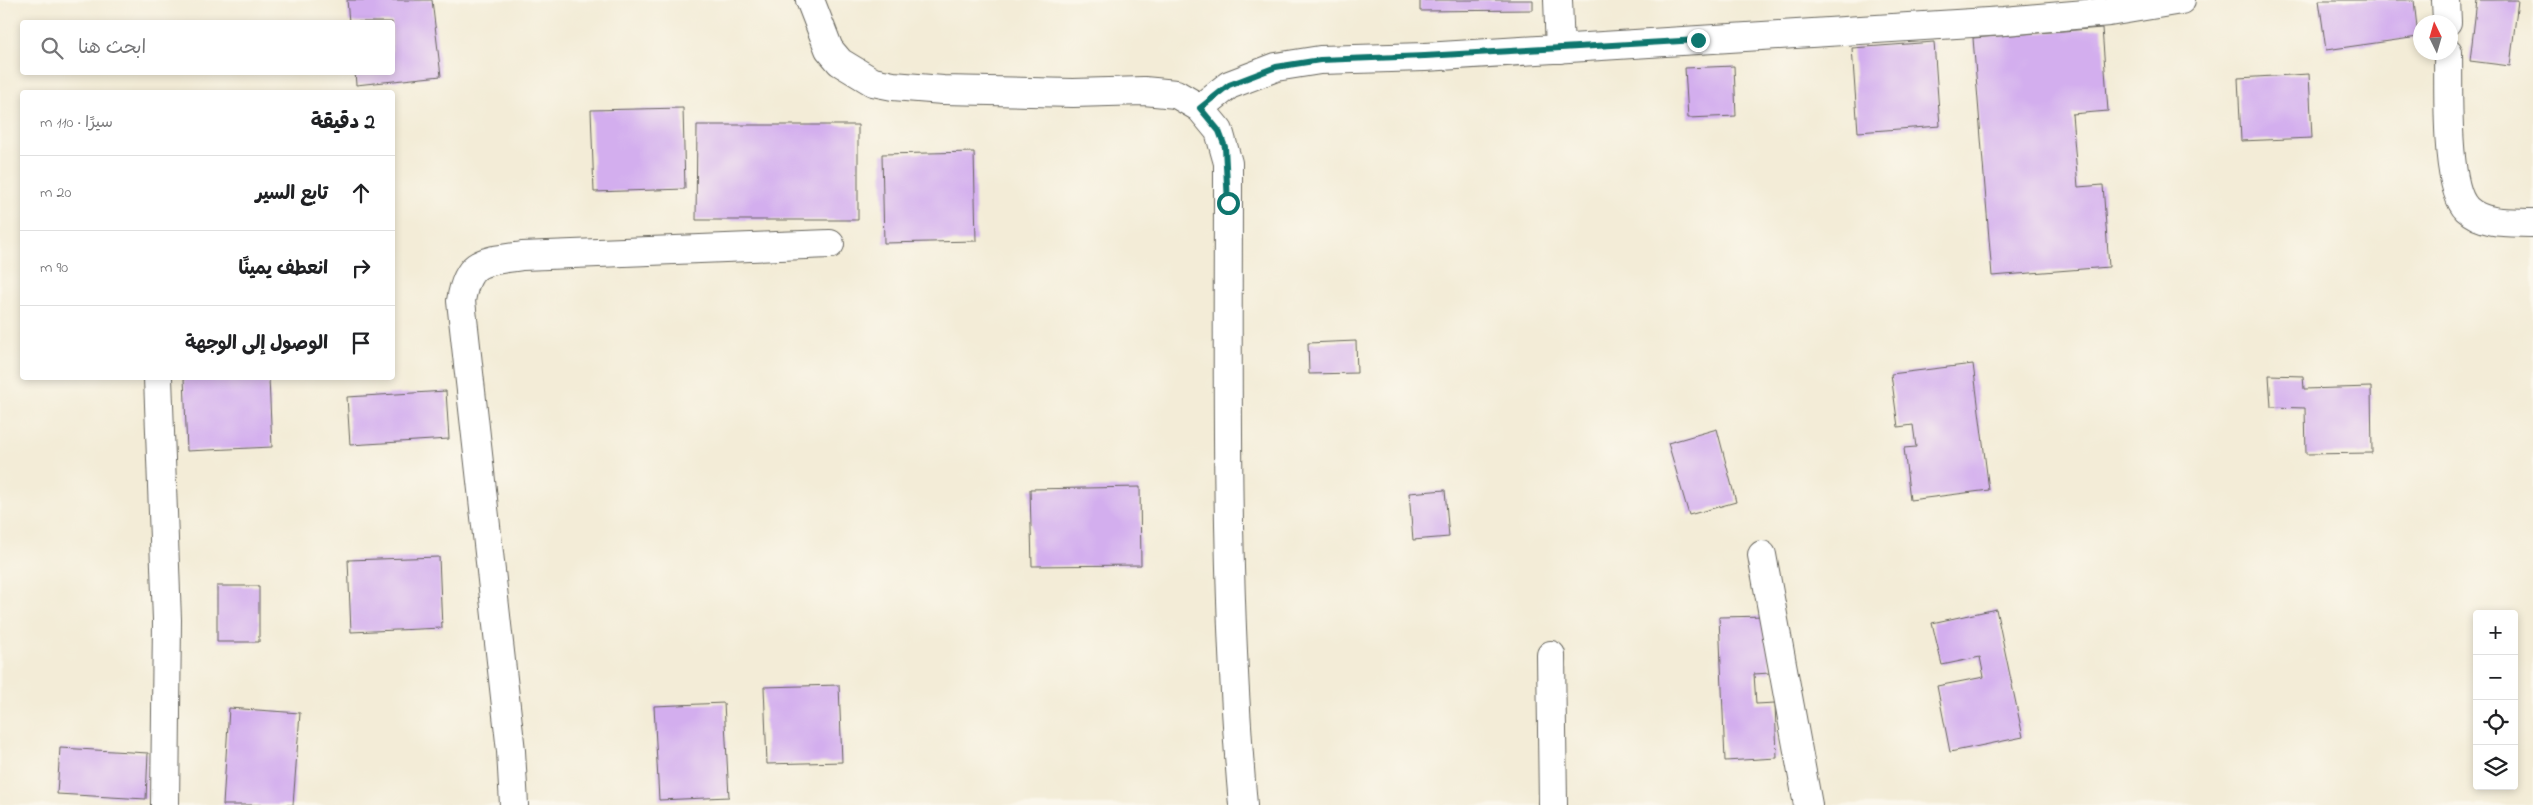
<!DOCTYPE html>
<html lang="ar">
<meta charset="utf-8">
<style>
body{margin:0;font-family:"Indie Flower","Playpen Sans Arabic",sans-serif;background:#f2f2f2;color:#202124;direction:rtl}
.controls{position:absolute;right:15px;bottom:15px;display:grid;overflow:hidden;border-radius:5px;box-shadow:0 2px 8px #0003}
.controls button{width:45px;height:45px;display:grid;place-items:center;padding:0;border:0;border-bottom:1px solid #e0e0e0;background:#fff;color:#202124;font:25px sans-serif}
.compass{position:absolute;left:2413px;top:15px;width:45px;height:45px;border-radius:50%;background:#fff;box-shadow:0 2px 8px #0003;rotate:355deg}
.stop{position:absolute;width:15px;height:15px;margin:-11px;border:4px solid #0f766e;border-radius:50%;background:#fff}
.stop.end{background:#0f766e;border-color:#fff;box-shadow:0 1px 5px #0008}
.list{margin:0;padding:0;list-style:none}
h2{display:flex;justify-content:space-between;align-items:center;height:65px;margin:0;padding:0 20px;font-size:21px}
h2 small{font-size:16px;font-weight:400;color:#757577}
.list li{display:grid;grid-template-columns:32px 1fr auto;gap:15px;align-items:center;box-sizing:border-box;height:75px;padding:0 20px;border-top:1px solid #e0e0e0}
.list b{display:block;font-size:19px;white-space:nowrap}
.list em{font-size:16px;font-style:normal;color:#757577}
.icon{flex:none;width:28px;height:28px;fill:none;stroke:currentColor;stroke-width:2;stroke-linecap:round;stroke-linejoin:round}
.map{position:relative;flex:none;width:2533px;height:805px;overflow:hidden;direction:ltr}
.search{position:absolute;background:#fff;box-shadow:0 2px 8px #0003;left:20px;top:20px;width:375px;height:55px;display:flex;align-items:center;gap:12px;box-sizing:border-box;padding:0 18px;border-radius:5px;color:#757577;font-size:19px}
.panel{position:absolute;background:#fff;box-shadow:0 2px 8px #0003;left:20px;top:90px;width:375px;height:290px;border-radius:5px;direction:rtl}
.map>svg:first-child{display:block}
.building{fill:#d3aeee}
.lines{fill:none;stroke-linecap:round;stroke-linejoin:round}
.minor-casing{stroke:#67655d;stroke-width:30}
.major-casing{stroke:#67655d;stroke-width:30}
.minor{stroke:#fff;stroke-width:28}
.major{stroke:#fff;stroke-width:28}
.route{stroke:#0f766e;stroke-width:6}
</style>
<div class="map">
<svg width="2533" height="805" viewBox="0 0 2533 805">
<rect width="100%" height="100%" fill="#fbf7ec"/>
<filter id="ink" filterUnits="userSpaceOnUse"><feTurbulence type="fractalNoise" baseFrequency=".02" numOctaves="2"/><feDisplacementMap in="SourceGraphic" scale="10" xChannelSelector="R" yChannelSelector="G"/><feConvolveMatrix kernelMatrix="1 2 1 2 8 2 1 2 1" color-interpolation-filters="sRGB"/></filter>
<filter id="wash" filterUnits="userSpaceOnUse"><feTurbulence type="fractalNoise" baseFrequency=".0096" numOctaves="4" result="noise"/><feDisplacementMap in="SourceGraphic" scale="20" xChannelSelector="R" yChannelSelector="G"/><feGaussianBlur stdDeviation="1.12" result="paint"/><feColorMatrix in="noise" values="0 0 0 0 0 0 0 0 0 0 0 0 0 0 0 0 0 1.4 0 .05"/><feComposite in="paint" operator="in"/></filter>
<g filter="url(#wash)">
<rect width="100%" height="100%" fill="#f3ecd7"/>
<g id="blocks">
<path class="building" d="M347,0H432L441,76L356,85L355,72H392V22H349Z
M1420,0H1533V10L1420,11Z
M2319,0H2414L2418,37L2326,50Z
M2477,0H2518L2510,66L2470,61Z
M2102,28L2108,111L2072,114L2078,187L2103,185L2109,267L1992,276L1973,38Z
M1934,42L1940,126L1858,132L1852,48Z
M1734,66L1736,116L1688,118L1685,68Z
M2309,74L2312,138L2241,141L2238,78Z
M683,108L685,189L594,192L591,110Z
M697,125H858V220H696Z
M974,152L976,241L884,243L882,154Z
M1356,341L1357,373L1309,374L1308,343Z
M1973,364L1989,490L1910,500L1904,448L1916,447L1913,425L1898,427L1891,374Z
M2269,375L2303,376L2304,389L2371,387L2372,453L2306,454L2305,408L2271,407Z
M184,378H269L272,447L187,451Z
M446,391L449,439L350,445L347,397Z
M1717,429L1736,502L1689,515L1668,443Z
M1140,487L1141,565L1032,566L1030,489Z
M1445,490L1449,537L1413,540L1409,493Z
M439,557L442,628L351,632L348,560Z
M217,586H259V642H217Z
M1996,609L2023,737L1950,752L1937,686L1984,677L1980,657L1942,665L1932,623Z
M1767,616L1770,673L1754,674L1756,704L1775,703L1777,758L1725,761L1719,617Z
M839,685L842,762L767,764L764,687Z
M724,703L729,797L659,800L654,706Z
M229,708L300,713L293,805H223Z
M60,748L148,753L146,799L57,794Z"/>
</g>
</g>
<g filter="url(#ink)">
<use href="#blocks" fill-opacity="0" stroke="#67655d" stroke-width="1"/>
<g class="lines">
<defs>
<path id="minor" d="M1558,0L1560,49
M2446,0L2447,22
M2448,52C2449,86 2444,187 2467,209C2484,225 2512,222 2533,223
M1200,108L1229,85L1276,67L1320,60L1425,57L2004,21L2109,12L2181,0
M158,378L167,620L165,805
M1762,555L1808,805
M1551,655L1553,805
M514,805L511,751L461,301C468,258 484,262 522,256L830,244"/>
<path id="major" d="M810,0L829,49L840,62L873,82L893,86L943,90L1073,93L1144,91L1176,94L1200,108L1219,131L1228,163C1228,377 1224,591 1243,805"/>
</defs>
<use href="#minor" class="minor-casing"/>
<use href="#major" class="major-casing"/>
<use href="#minor" class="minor"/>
<use href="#major" class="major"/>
</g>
</g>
<g class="lines" filter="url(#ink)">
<path class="route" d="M1228,203L1225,147L1219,131L1200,108L1229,85L1276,67L1320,60L1425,56L1698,40"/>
</g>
</svg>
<div class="controls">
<button>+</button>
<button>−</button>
<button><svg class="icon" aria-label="locate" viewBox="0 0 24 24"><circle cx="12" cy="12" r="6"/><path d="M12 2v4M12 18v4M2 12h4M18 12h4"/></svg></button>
<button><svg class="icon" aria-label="layers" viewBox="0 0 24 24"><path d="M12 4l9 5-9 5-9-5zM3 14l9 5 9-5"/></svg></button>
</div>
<svg class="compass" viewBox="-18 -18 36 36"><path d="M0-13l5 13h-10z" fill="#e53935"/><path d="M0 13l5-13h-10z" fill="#757577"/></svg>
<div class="stop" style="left:1228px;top:203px"></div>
<div class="stop end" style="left:1698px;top:40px"></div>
<div class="search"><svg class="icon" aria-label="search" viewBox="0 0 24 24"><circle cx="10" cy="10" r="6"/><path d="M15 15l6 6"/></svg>ابحث هنا</div>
<section class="panel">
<h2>2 دقيقة<small>سيرًا · 110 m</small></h2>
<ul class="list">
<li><svg class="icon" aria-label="ahead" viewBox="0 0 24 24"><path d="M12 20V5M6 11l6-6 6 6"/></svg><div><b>تابع السير</b></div><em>20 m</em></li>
<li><svg class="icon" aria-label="right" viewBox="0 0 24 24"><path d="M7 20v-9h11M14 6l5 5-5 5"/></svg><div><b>انعطف يمينًا</b></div><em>90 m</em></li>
<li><svg class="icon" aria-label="arrive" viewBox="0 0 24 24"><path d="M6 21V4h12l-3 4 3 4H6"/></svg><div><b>الوصول إلى الوجهة</b></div></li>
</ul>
</section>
</div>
